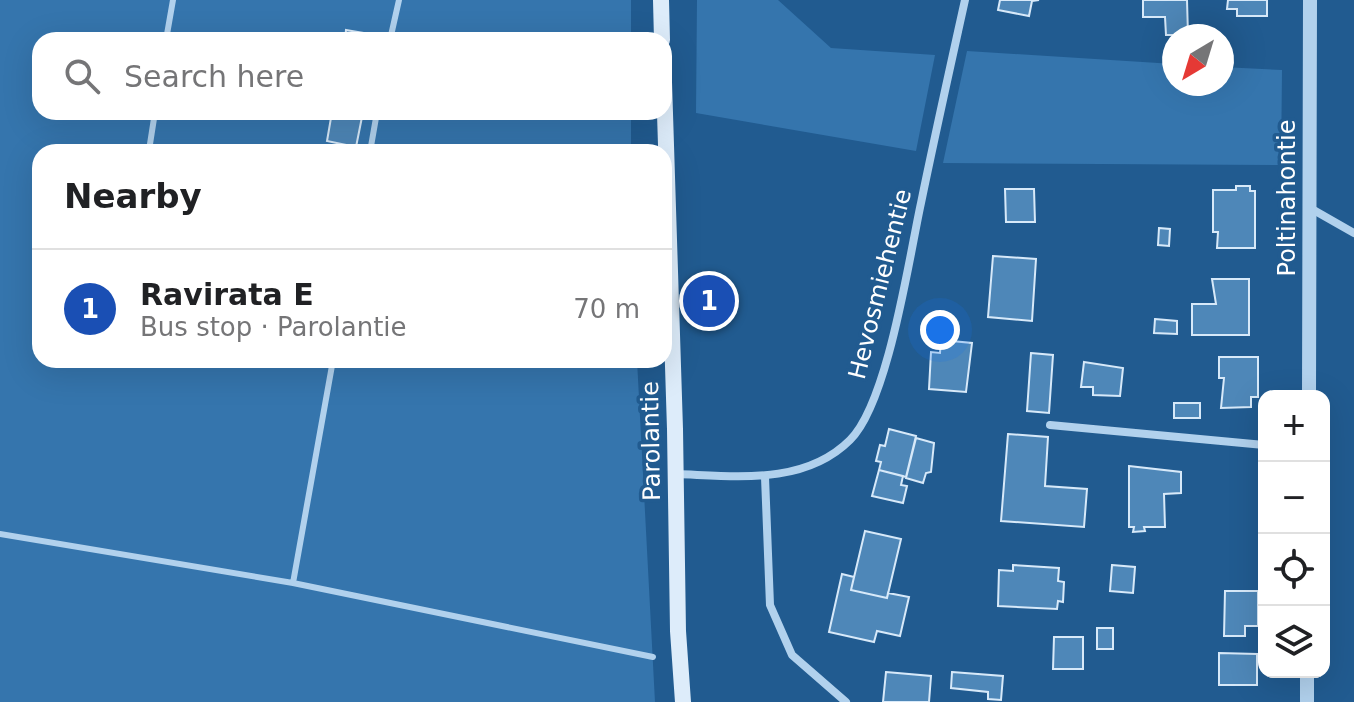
<!DOCTYPE html>
<meta charset="utf-8">
<style>
body{margin:0;font-family:"DejaVu Sans",sans-serif;background:#f6f6f6;color:#202124}
.controls{position:absolute;right:24px;bottom:24px;display:grid;overflow:hidden;border-radius:16px;box-shadow:0 8px 32px #0002}
.controls button{width:72px;height:72px;display:grid;place-items:center;padding:0;border:0;border-bottom:2px solid #e0e0e0;background:#fff;color:#202124;font:40px sans-serif}
.compass{position:absolute;left:1162px;top:24px;width:72px;height:72px;border-radius:50%;background:#fff;box-shadow:0 8px 32px #0002;rotate:218deg}
.you{position:absolute;left:940px;top:330px;width:28px;height:28px;margin:-20px;border:6px solid #fff;border-radius:50%;background:#1a73e8;box-shadow:0 0 0 12px #1a73e833}
.badge{display:grid;place-items:center;width:52px;height:52px;border-radius:50%;background:#826c48;color:#fff;font-size:26px;font-weight:700}
.pin{position:absolute;translate:-50% -50%;border:4px solid #fff;box-shadow:0 2px 8px #0006}
.list{margin:0;padding:0;list-style:none}
h2{display:flex;justify-content:space-between;align-items:center;height:104px;margin:0;padding:0 32px;font-size:34px}
h2 small{font-size:26px;font-weight:400;color:#757577}
.list li{display:grid;grid-template-columns:52px 1fr auto;gap:24px;align-items:center;box-sizing:border-box;height:120px;padding:0 32px;border-top:2px solid #e0e0e0}
.list b{display:block;font-size:30px;white-space:nowrap}
.list p{margin:0;font-size:26px;white-space:nowrap;color:#757577}
.list em{font-size:26px;font-style:normal;color:#757577}
.icon{flex:none;width:44px;height:44px;fill:none;stroke:currentColor;stroke-width:2;stroke-linecap:round;stroke-linejoin:round}
.map{position:relative;flex:none;width:1354px;height:702px;overflow:hidden}
.search{position:absolute;background:#fff;box-shadow:0 8px 32px #0002;left:32px;top:32px;width:640px;height:88px;display:flex;align-items:center;gap:20px;box-sizing:border-box;padding:0 28px;border-radius:24px;color:#757577;font-size:30px}
.panel{position:absolute;background:#fff;box-shadow:0 8px 32px #0002;left:32px;top:144px;width:640px;height:224px;border-radius:24px}
.map>svg:first-child{display:block}
.green{fill:#3575ad}
.building{fill:#4e87b8;stroke:#d7e9f9;stroke-width:2}
.lines{fill:none;stroke-linecap:round;stroke-linejoin:round}
.service{stroke:#b1d1ed;stroke-width:6}
.minor{stroke:#b1d1ed;stroke-width:8}
.tertiary{stroke:#b1d1ed;stroke-width:14}
.secondary{stroke:#ddecfa;stroke-width:16}
.labels{text-anchor:middle;stroke-width:7;stroke-linejoin:round;paint-order:stroke}
.street-label{font-size:24px;fill:#fff;stroke:#215b90}
</style>
<div class="map">
<svg width="1354" height="702" viewBox="0 0 1354 702">
<rect width="100%" height="100%" fill="#215b90"/>
<path class="green" d="M0,0H631V40H40V112H631V152H40V360H637L655,702H0Z
M697,0H778L831,48L935,55L916,151L696,113Z
M967,51L1174,64V84H1222V67L1282,70L1281,165L943,163Z"/>
<path class="building" d="M1000,0H1039L1032,1L1029,16L998,10Z
M1143,0H1187L1188,35H1166L1165,17H1143Z
M1228,0H1267V16H1237V9H1227Z
M346,30L376,35L375,40H345Z
M332,112H363L356,147L327,141Z
M1236,186H1250V191H1255V248H1217L1218,232H1213V190H1236Z
M1005,189H1034L1035,222H1006Z
M1159,228L1170,229L1169,246L1158,245Z
M993,256L1036,259L1032,321L988,317Z
M1212,279H1249V335H1192V304H1216Z
M1155,319L1177,321V334L1154,333Z
M941,340L972,343L966,392L929,389L931,352L940,353Z
M1031,353L1053,355L1049,413L1027,411Z
M1219,357H1258V397H1251V407L1221,408L1224,378H1219Z
M1084,362L1123,368L1120,396L1093,395V387H1081Z
M1174,403H1200V418H1174Z
M889,429L916,436L906,477L879,470L881,462L876,461L880,445L885,446Z
M1008,434L1048,437L1045,486L1087,489L1084,527L1001,521Z
M916,438L934,443L931,472L926,473L923,483L906,478Z
M1129,466L1181,472V493L1164,494L1165,527H1144L1145,531L1133,532L1134,527H1129Z
M879,470L903,476L901,485L907,486L903,503L872,496Z
M865,531L901,539L887,598L851,590Z
M1013,565L1059,568L1058,581L1064,582L1063,602L1058,601L1057,609L998,606L999,570L1013,571Z
M1112,565L1135,567L1133,593L1110,591Z
M842,574L854,577L851,590L887,598L888,593L909,597L900,636L877,631L874,642L829,632Z
M1225,591H1258V626H1245V636H1224Z
M1097,628H1113V649H1097Z
M1054,637H1083V669H1053Z
M1219,653L1257,654V685H1219Z
M886,672L931,676L929,702H883Z
M952,672L1003,676L1001,700L988,699V692L951,688Z"/>
<g class="lines">
<path class="service" d="M166,40L173,0
M390,40L399,0
M150,144L155,112
M370,152L377,112
M0,534L293,583L653,657
M293,583L333,360"/>
<path class="minor" d="M1310,208L1354,233
M1050,425L1264,445
M676,474C734,476 804,486 850,440C888,403 909,258 921,203C935,135 950,68 965,0
M765,477L770,605L792,655L846,702"/>
<path class="tertiary" d="M1309,396L1310,0
M1307,702V672"/>
<path class="secondary" d="M661,0L662,40
M664,82L675,429L678,631L683,702"/>
</g>
<g class="labels">
<g class="street-label">
<text transform="translate(1287 198) rotate(-90)" y="8">Poltinahontie</text>
<text transform="translate(880 284) rotate(-76)" y="8">Hevosmiehentie</text>
<text transform="translate(651 441) rotate(-91)" y="8">Parolantie</text>
</g>
</g>
</svg>
<div class="controls">
<button>+</button>
<button>−</button>
<button><svg class="icon" aria-label="locate" viewBox="0 0 24 24"><circle cx="12" cy="12" r="6"/><path d="M12 2v4M12 18v4M2 12h4M18 12h4"/></svg></button>
<button><svg class="icon" aria-label="layers" viewBox="0 0 24 24"><path d="M12 4l9 5-9 5-9-5zM3 14l9 5 9-5"/></svg></button>
</div>
<svg class="compass" viewBox="-18 -18 36 36"><path d="M0-13l5 13h-10z" fill="#e53935"/><path d="M0 13l5-13h-10z" fill="#757577"/></svg>
<div class="you"></div>
<div class="pin badge" style="left:709px;top:301px;background:#1a4fb4">1</div>
<div class="search"><svg class="icon" aria-label="search" viewBox="0 0 24 24"><circle cx="10" cy="10" r="6"/><path d="M15 15l6 6"/></svg>Search here</div>
<section class="panel">
<h2>Nearby<small></small></h2>
<ul class="list">
<li><span class="badge" style="background:#1a4fb4">1</span><div><b>Ravirata E</b><p>Bus stop · Parolantie</p></div><em>70 m</em></li>
</ul>
</section>
</div>
